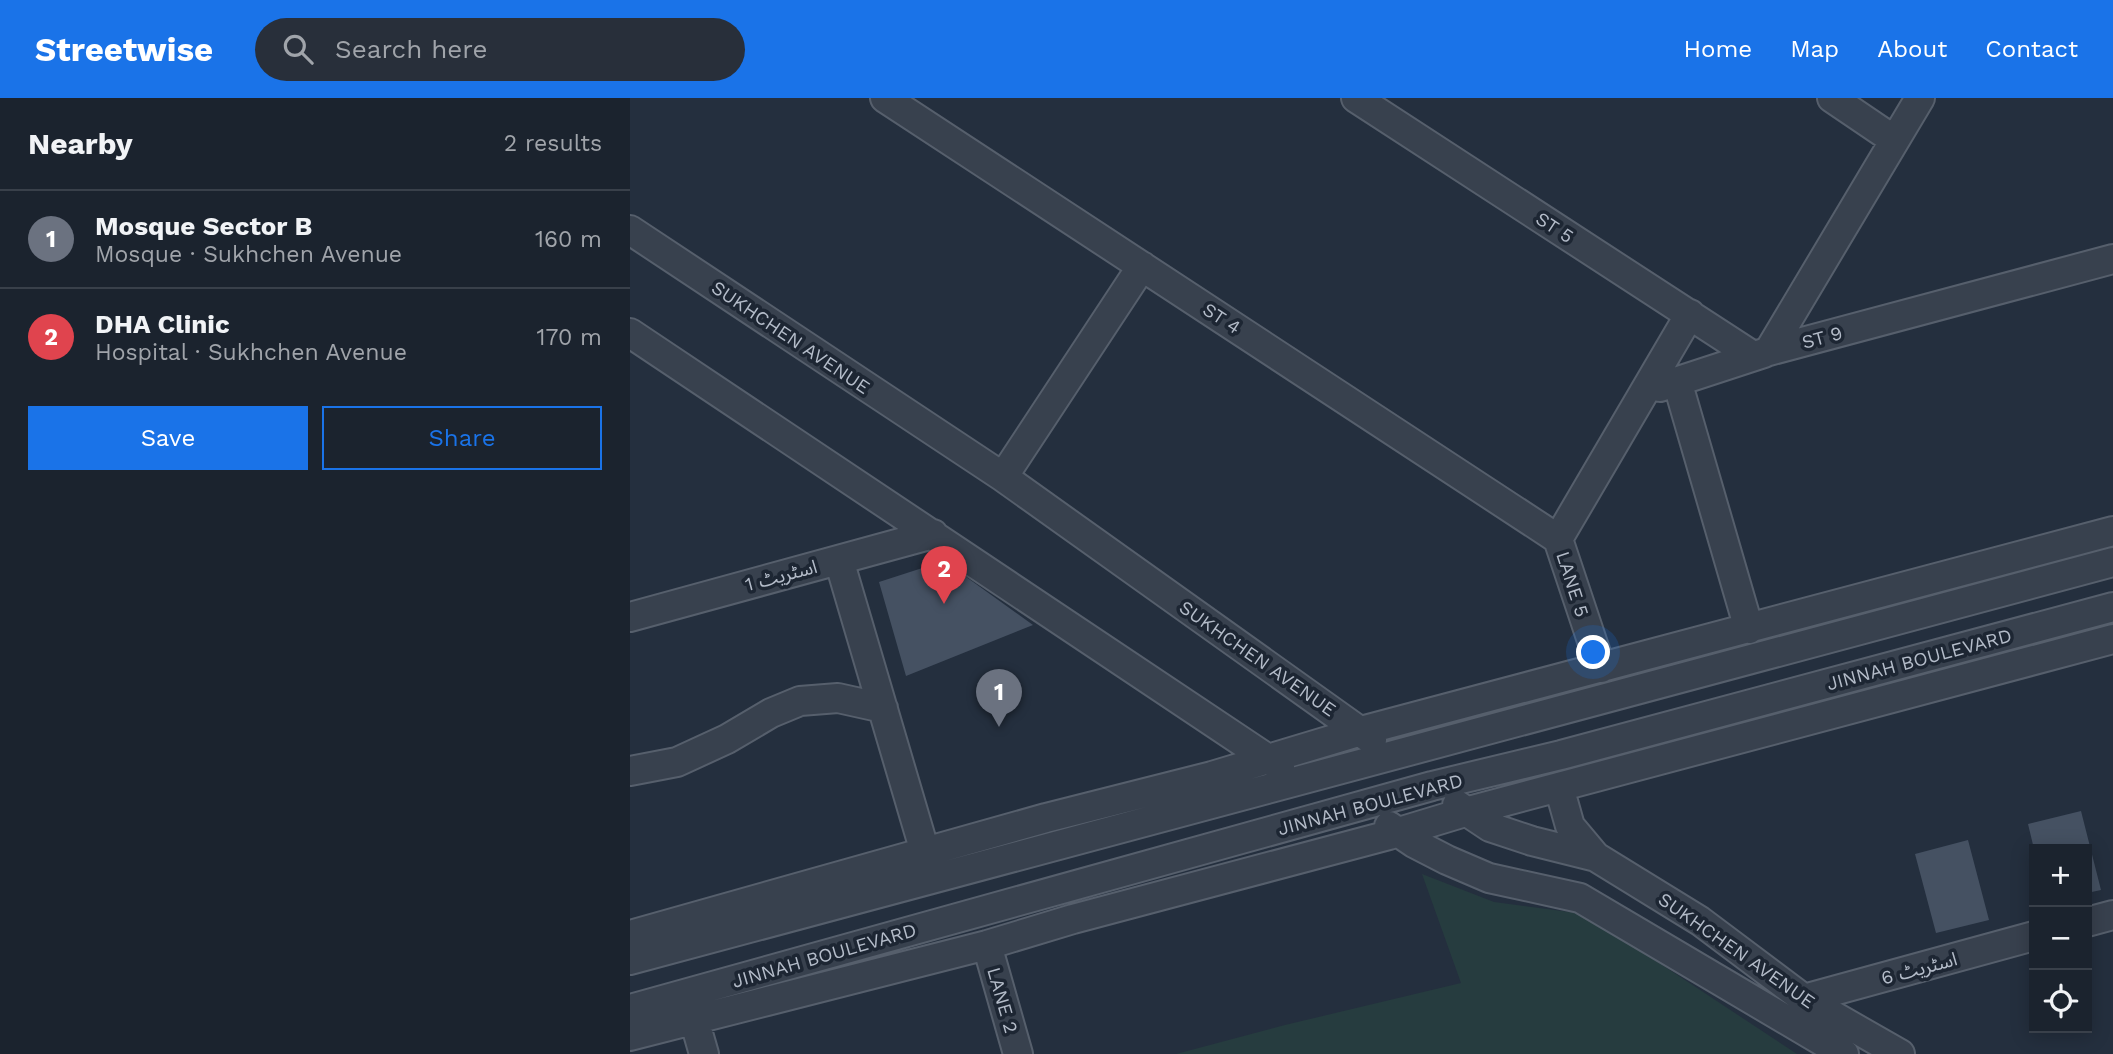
<!DOCTYPE html>
<meta charset="utf-8">
<style>
body{margin:0;font-family:"Work Sans","Noto Sans Arabic",sans-serif;background:#282f3a;color:#f1f3f6}
.controls{position:absolute;right:21px;bottom:21px;display:grid;overflow:hidden;border-radius:0px;box-shadow:0 4px 18px #0003}
.controls button{width:63px;height:63px;display:grid;place-items:center;padding:0;border:0;border-bottom:2px solid #39404a;background:#1b232e;color:#f1f3f6;font:35px sans-serif}
.you{position:absolute;left:964px;top:555px;width:24px;height:24px;margin:-18px;border:5px solid #fff;border-radius:50%;background:#1a73e8;box-shadow:0 0 0 10px #1a73e833}
.badge{display:grid;place-items:center;width:46px;height:46px;border-radius:50%;background:#1a73e8;color:#fff;font-size:23px;font-weight:700}
.pin{position:absolute;translate:-50% -58px;filter:drop-shadow(0 2px 4px #0008)}
.pin::after{content:'';position:absolute;top:37px;width:24px;height:21px;background:inherit;clip-path:polygon(0 0,100% 0,50% 100%)}
.list{margin:0;padding:0;list-style:none}
h2{display:flex;justify-content:space-between;align-items:center;height:91px;margin:0;padding:0 28px;font-size:30px}
h2 small{font-size:23px;font-weight:400;color:#a0a4aa}
.list li{display:grid;grid-template-columns:46px 1fr auto;gap:21px;align-items:center;box-sizing:border-box;height:98px;padding:0 28px;border-top:2px solid #39404a}
.list b{display:block;font-size:26px;white-space:nowrap}
.list p{margin:0;font-size:23px;white-space:nowrap;color:#a0a4aa}
.list em{font-size:23px;font-style:normal;color:#a0a4aa}
.actions{display:flex;gap:14px;padding:21px 28px}
.actions a{flex:1;padding:16px 0;border:2px solid #1a73e8;border-radius:0px;text-align:center;font-size:24px;color:#1a73e8}
.actions .main{background:#1a73e8;color:#fff}
.icon{flex:none;width:38px;height:38px;fill:none;stroke:currentColor;stroke-width:2;stroke-linecap:round;stroke-linejoin:round}
.map{position:relative;flex:none;width:1483px;height:956px;overflow:hidden}
header{display:flex;align-items:center;gap:42px;box-sizing:border-box;height:98px;padding:0 35px;background:#1a73e8;color:#fff}
header strong{font-size:33px}
nav{display:flex;gap:38px;margin-inline-start:auto;font-size:24px}
.search{width:490px;height:63px;background:#282f3a;display:flex;align-items:center;gap:18px;box-sizing:border-box;padding:0 24px;border-radius:38px;color:#a0a4aa;font-size:26px}
main{display:flex}
aside{flex:1;background:#1b232e}
.map>svg:first-child{display:block}
.green{fill:#263c3f}
.building{fill:#455162}
.lines{fill:none;stroke-linecap:round;stroke-linejoin:round}
.minor-casing{stroke:#565f6c;stroke-width:32}
.minor{stroke:#38414e;stroke-width:28}
.labels{text-anchor:middle;stroke-width:7;stroke-linejoin:round;paint-order:stroke}
.street-label{font-size:19px;fill:#b4bcc9;stroke:#1d2633}
</style>
<header>
<strong>Streetwise</strong>
<div class="search"><svg class="icon" aria-label="search" viewBox="0 0 24 24"><circle cx="10" cy="10" r="6"/><path d="M15 15l6 6"/></svg>Search here</div>
<nav><a>Home</a><a>Map</a><a>About</a><a>Contact</a></nav>
</header>
<main>
<aside>
<h2>Nearby<small>2 results</small></h2>
<ul class="list">
<li><span class="badge" style="background:#6b7280">1</span><div><b>Mosque Sector B</b><p>Mosque · Sukhchen Avenue</p></div><em>160 m</em></li>
<li><span class="badge" style="background:#e0444e">2</span><div><b>DHA Clinic</b><p>Hospital · Sukhchen Avenue</p></div><em>170 m</em></li>
</ul>
<div class="actions"><a class="main">Save</a><a>Share</a></div>
</aside>
<div class="map">
<svg width="1483" height="956" viewBox="0 0 1483 956">
<rect width="100%" height="100%" fill="#242f3e"/>
<path class="green" d="M792,776L864,804L955,816L1167,956H546L655,927L831,885Z"/>
<path class="building" d="M314,463L403,527L276,578L249,484Z
M1451,713L1471,792L1457,795V751H1404L1398,726Z
M1338,742L1359,822L1306,835L1285,756Z"/>
<g class="lines">
<defs>
<path id="minor" d="M255,0L928,441
M726,0L1123,258
M1202,0L1264,42
M1290,0L1139,253L1483,161
M0,132L373,379L742,642
M0,235L650,669
M1047,283L1119,531
M1030,289L1134,255
M373,379L512,168
M928,441L1060,216
M928,441L971,570
M209,462L295,754
M0,519L303,436
M0,673L47,664L97,641L141,615L170,603L208,600L253,610
M929,689L940,728L966,759
M827,707L860,729L902,743L966,759L1070,823L1174,901L1270,956
M759,728L784,745L817,762L859,780L950,800L1214,956
M1457,824L1483,817
M0,837L416,720L582,678L731,633L1483,433
M357,847L388,956
M0,862L1483,464
M1174,901L1404,838
M0,911L802,688L931,657L1483,509
M64,921L74,956
M0,938L357,847L443,821L759,737L835,714L1483,541"/>
</defs>
<use href="#minor" class="minor-casing"/>
<use href="#minor" class="minor"/>
</g>
<g class="labels">
<g class="street-label">
<text transform="translate(925 129) rotate(33)" y="7">ST 5</text>
<text transform="translate(592 220) rotate(33)" y="7">ST 4</text>
<text transform="translate(161 239) rotate(34)" y="7">SUKHCHEN AVENUE</text>
<text transform="translate(1192 239) rotate(-15)" y="7">ST 9</text>
<text transform="translate(151 477) rotate(-15)" y="7">اسٹریٹ 1</text>
<text transform="translate(943 486) rotate(72)" y="7">LANE 5</text>
<text transform="translate(628 560) rotate(35)" y="7">SUKHCHEN AVENUE</text>
<text transform="translate(1289 561) rotate(-15)" y="7">JINNAH BOULEVARD</text>
<text transform="translate(740 706) rotate(-15)" y="7">JINNAH BOULEVARD</text>
<text transform="translate(1107 852) rotate(35)" y="7">SUKHCHEN AVENUE</text>
<text transform="translate(194 857) rotate(-16)" y="7">JINNAH BOULEVARD</text>
<text transform="translate(1289 870) rotate(-15)" y="7">اسٹریٹ 6</text>
<text transform="translate(373 902) rotate(74)" y="7">LANE 2</text>
</g>
</g>
</svg>
<div class="controls">
<button>+</button>
<button>−</button>
<button><svg class="icon" aria-label="locate" viewBox="0 0 24 24"><circle cx="12" cy="12" r="6"/><path d="M12 2v4M12 18v4M2 12h4M18 12h4"/></svg></button>
</div>
<div class="you"></div>
<div class="pin badge" style="left:369px;top:629px;background:#6b7280">1</div>
<div class="pin badge" style="left:314px;top:506px;background:#e0444e">2</div>
</div>
</main>
